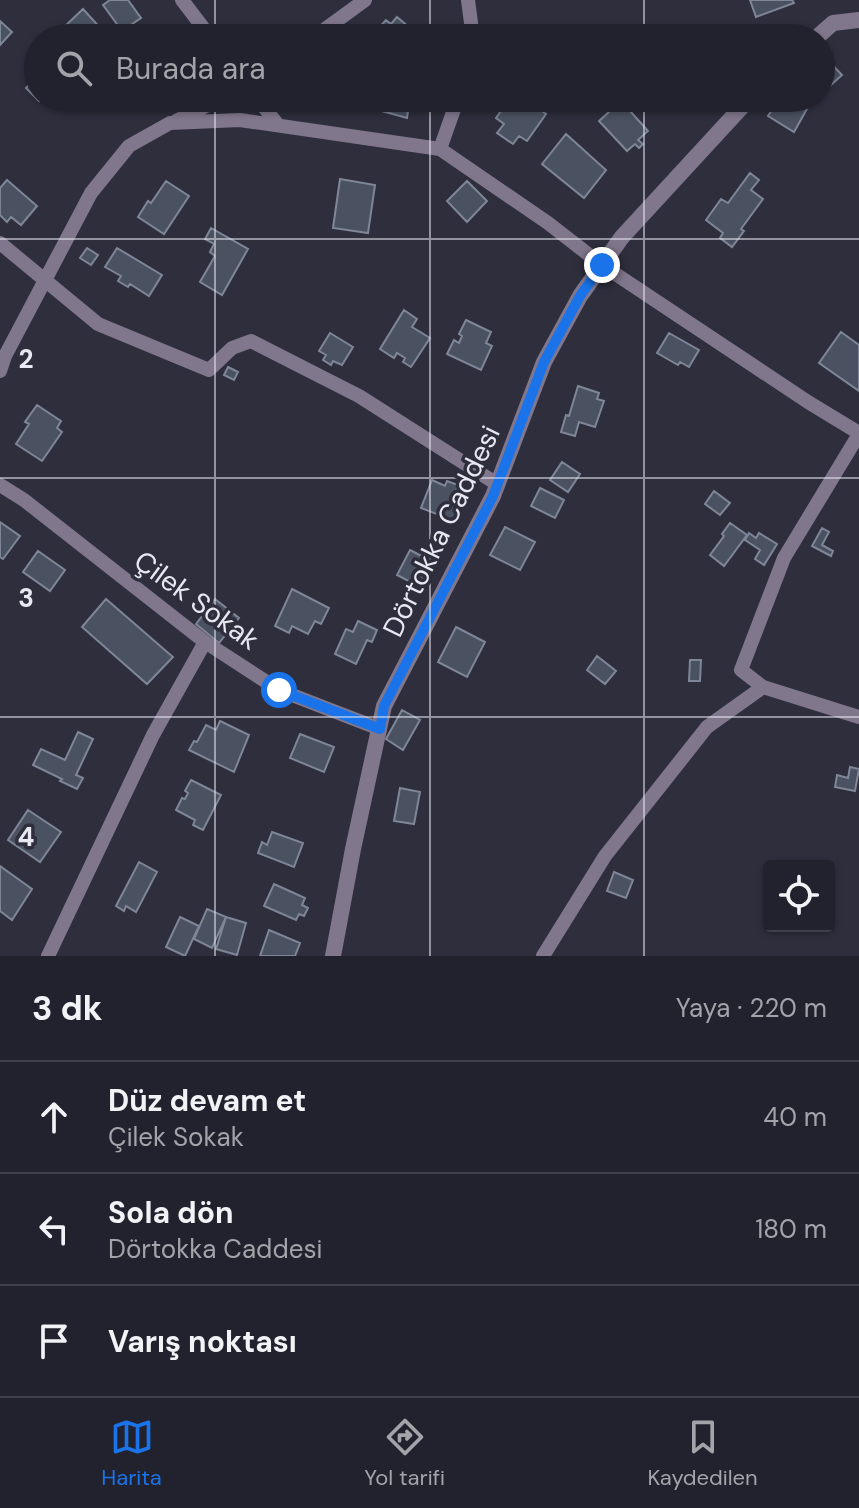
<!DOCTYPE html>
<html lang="tr">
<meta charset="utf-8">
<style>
body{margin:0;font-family:"DM Sans",sans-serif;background:#2a2a36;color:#f1f3f6}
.controls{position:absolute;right:24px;bottom:24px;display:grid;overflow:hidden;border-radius:8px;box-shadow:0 2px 6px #0004}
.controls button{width:72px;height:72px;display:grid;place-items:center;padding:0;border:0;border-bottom:2px solid #3f3f4a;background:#22222e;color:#f1f3f6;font:40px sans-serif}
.stop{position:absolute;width:24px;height:24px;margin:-18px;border:6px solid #1a73e8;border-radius:50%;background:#fff}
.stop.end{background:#1a73e8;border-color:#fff;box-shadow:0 2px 8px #0008}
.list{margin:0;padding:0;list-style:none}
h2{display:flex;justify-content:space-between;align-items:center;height:104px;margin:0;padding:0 32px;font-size:34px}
h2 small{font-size:26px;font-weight:400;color:#a2a4aa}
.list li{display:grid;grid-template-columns:52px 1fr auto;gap:24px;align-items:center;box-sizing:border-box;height:112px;padding:0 32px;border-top:2px solid #3f3f4a}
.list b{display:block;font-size:30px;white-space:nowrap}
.list p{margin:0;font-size:26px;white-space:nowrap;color:#a2a4aa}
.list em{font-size:26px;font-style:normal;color:#a2a4aa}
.icon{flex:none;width:44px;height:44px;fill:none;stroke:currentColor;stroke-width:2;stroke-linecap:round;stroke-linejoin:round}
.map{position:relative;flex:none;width:859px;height:956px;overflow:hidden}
.search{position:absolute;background:#22222e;box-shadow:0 2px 6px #0004;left:24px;right:24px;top:24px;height:88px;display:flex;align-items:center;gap:20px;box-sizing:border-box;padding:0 28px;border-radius:44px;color:#a2a4aa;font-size:30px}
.sheet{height:440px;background:#22222e}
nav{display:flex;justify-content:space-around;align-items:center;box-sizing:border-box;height:112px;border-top:2px solid #3f3f4a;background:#22222e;font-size:22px;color:#a2a4aa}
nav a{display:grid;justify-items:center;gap:4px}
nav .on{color:#1a73e8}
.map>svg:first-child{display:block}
.building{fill:#4a5160;stroke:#7e8697;stroke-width:2}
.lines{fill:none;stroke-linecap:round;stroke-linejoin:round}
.minor{stroke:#81778d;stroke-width:14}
.tertiary{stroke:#81778d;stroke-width:16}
.route{stroke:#1a73e8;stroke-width:10}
.grid{fill:none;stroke:#e8e8f2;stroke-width:2;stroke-opacity:0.55}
.labels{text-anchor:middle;stroke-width:7;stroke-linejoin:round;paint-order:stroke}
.street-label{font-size:28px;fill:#e8e8f2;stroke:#2e2e3d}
.grid-label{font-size:26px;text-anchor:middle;font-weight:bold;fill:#e8e8f2;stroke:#2e2e3d;stroke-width:7;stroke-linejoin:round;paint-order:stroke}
</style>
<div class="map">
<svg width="859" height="956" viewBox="0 0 859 956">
<rect width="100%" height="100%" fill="#2e2e3d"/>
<path class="building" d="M110,0H128L141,18L122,31L103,5Z
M750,0H792L794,3L756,17Z
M83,9L103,31L96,38H70L62,29Z
M397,17L410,28L402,38H375L372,35L386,20L391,24Z
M0,21L12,32L0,45Z
M821,53L842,75L830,86L821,79Z
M38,75V98H42L39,101L26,88Z
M380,98H410L407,118L378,110Z
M510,98H524L546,114L527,141L519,136L513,144L497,133L504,124L496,118Z
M780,98L812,100L794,132L768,116Z
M621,101L648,131L638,140L643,144L639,148L635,144L627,151L599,121Z
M566,134L606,170L584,198L542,164Z
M750,173L759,180L751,190L763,199L741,229L744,231L732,247L720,238L723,233L706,220L721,199L728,203Z
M340,179L375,185L368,233L333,228Z
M7,180L37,206L21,225L11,217L7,222L0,215V188Z
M166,181L189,196L164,234L138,217L148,201L151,203Z
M467,181L487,201L467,222L447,201Z
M211,228L248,249L222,295L200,282L215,256L210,252L214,244L205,239Z
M87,248L98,255L91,265L80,258Z
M117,248L162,275L149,296L130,284L128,287L118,281L121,276L105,267Z
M404,310L417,319L412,327L430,338L411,367L403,362L405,358L397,353L394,358L380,349Z
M466,320L491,332L486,343L492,346L481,370L447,354L454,340L459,343L462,336L459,334Z
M841,332L859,345V391L819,363Z
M330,333L353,347L342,365L333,361L331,365L323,360L326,355L319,351Z
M669,333L699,350L689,367L680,362L678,365L657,353Z
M228,367L238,372L234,380L224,375Z
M578,386L599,393L597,399L604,401L595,427L579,422L575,436L561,432L566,415L569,416Z
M37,405L61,421L57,428L62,432L42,461L16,444L29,424L25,422Z
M562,462L580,474L568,492L550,480Z
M432,480L445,486L447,481L458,485L456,491L465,495L455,521L421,508Z
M540,488L564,500L555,518L531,506Z
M714,491L730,503L720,515L705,504Z
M0,522L20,536L3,559L0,557Z
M730,523L747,535L724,566L710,555L724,536L722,534Z
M505,527L535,542L520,570L490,555Z
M822,528L829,532L822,545L833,551L831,556L812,546Z
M749,533L756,538L759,533L777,544L764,565L755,559L760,550L745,540Z
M410,550L435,563L422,588L397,575Z
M38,551L65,570L50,591L23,572Z
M292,589L329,608L321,624L315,621L308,634L292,626L289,633L275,626Z
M106,599L173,657L147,684L82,627Z
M215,599L239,618L219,643L196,624Z
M358,621L377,630L372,642L367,640L356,664L335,654L346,629L353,632Z
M456,627L485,642L467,677L438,662Z
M597,656L616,671L605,684L587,670Z
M690,660H701L700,681H689Z
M402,710L420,720L403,750L386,739Z
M220,721L249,735L234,772L189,750L194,741L197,742L206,725L216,730Z
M78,732L93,739L76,775L83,778L77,789L60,781L62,779L33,765L41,749L65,760Z
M300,734L334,747L324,772L290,758Z
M850,767L859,769L855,791L835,787L837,775L848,778Z
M191,780L221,795L203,830L193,825L195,820L176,810L182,798L185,799L188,793L185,791Z
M400,788L420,792L414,824L394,821Z
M28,810L61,832L40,862L8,840Z
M272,832L303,843L294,867L258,853L262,842L267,845Z
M139,862L157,872L136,912L126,906L124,911L116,906Z
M0,866L32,889L12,920L0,911Z
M614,872L633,880L626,898L607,891Z
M274,884L305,898L302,905L308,908L304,916L299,914L296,920L264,906Z
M207,909L226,917L212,948L194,939Z
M180,917L199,926L185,956L166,947Z
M226,917L246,923L237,955L216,949Z
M269,930L300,943L295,956H260Z"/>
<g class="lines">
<path class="minor" d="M182,0L211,38
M468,0L473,38
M313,38L365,0
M257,98L278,125
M458,98L440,149L548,223L602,265L808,402L859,433
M176,121L222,98
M0,243L98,324L209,370L232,348L251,341L359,396L497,484
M0,371L5,356L91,193L129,146L170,123L240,120L440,149
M0,485L24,500L205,642L279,690L380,729
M763,687L741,670L784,558L859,434
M48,956L153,735L205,642
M543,956L605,856L707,727L763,687L859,717"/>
<path class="tertiary" d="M816,38L833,23L859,20
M333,956L353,849L384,706L493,496L544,362L580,296L622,237L750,98"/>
</g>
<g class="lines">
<path class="route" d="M279,690L380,729L384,706L493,496L544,362L580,296L602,265"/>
</g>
<path class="grid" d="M215,0V38M430,0V38M644,0V38M215,98V956M430,98V956M644,98V956M0,239H859M0,478H859M0,717H859"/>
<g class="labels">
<g class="street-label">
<text transform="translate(441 531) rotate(-64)" y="10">Dörtokka Caddesi</text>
<text transform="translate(197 600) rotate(36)" y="10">Çilek Sokak</text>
</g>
</g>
<g class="grid-label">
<text x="26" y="368">2</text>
<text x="26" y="607">3</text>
<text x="26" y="846">4</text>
</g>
</svg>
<div class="controls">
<button><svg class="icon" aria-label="locate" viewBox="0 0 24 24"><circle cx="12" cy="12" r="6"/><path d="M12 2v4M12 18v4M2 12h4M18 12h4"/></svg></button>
</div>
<div class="stop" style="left:279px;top:690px"></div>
<div class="stop end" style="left:602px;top:265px"></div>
<div class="search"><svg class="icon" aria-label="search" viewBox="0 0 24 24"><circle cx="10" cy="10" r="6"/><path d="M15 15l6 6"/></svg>Burada ara</div>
</div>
<section class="sheet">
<h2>3 dk<small>Yaya · 220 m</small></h2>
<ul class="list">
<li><svg class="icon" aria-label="ahead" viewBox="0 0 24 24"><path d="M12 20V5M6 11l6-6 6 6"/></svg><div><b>Düz devam et</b><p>Çilek Sokak</p></div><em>40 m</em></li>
<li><svg class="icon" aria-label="left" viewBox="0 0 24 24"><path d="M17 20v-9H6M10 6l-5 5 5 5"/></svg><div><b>Sola dön</b><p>Dörtokka Caddesi</p></div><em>180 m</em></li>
<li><svg class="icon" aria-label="arrive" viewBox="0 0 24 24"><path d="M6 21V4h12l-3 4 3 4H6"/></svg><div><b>Varış noktası</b></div></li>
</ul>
</section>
<nav>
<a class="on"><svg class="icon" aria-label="map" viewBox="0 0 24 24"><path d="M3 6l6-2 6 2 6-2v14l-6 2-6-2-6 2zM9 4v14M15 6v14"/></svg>Harita</a>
<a><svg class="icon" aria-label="directions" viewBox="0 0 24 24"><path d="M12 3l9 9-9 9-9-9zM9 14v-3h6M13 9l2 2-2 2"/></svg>Yol tarifi</a>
<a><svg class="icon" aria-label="saved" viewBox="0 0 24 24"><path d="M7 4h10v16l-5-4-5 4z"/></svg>Kaydedilen</a>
</nav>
